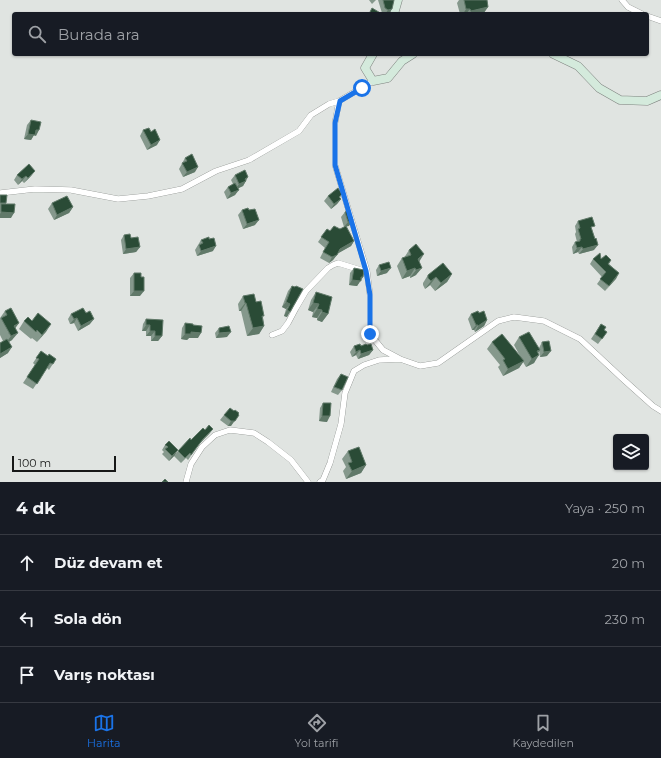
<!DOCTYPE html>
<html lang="tr">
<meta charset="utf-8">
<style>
body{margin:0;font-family:Montserrat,sans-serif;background:#242831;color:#f1f3f6}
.controls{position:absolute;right:12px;bottom:12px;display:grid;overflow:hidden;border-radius:4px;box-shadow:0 1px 3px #0004}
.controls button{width:36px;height:36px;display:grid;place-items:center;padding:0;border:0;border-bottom:1px solid #363941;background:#171b24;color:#f1f3f6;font:20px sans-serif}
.scale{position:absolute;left:12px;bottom:10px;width:104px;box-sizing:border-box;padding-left:4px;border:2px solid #171817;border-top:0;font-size:11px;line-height:14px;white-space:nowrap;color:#171817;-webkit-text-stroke:3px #e0e4e1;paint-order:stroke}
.stop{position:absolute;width:12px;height:12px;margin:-9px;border:3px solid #1a73e8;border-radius:50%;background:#fff}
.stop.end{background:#1a73e8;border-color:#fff;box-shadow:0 1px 4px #0008}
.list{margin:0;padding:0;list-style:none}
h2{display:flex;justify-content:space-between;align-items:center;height:52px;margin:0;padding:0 16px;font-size:17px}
h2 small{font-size:13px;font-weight:400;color:#9ea1a6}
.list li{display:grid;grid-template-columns:26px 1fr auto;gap:12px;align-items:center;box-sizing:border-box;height:56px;padding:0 16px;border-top:1px solid #363941}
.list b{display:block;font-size:15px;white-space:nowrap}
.list em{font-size:13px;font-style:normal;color:#9ea1a6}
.icon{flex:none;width:22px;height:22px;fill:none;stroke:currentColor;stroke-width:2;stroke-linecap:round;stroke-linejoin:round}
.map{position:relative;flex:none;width:661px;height:482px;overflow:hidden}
.search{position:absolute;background:#171b24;box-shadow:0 1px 3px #0004;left:12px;right:12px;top:12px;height:44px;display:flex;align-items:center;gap:10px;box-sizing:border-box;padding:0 14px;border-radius:4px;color:#9ea1a6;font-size:15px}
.sheet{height:220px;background:#171b24}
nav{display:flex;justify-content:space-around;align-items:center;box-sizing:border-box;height:56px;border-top:1px solid #363941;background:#171b24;font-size:11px;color:#9ea1a6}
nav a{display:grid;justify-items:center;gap:2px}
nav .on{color:#1a73e8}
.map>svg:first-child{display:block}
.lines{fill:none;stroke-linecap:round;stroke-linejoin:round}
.street-casing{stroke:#7e827f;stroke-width:6}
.secondary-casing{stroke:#7e827f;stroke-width:9}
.street{stroke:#fff;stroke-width:5.5}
.secondary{stroke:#d4eadc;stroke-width:8}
.wall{fill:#85988c}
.shaded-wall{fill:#617969}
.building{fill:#2a4b36;stroke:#617969}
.route{stroke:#1a73e8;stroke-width:5}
</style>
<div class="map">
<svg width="661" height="482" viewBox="0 0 661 482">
<rect width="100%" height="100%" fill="#e0e4e1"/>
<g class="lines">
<defs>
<path id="street" d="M622,0L628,7L642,14
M647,16L661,21
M339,101L335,123V165L367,271L370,295V334L383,350L400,359L420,366L438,363L498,321L514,317L544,321L580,339L624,380L653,406L661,411
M0,193L35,189L71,190L118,199L148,196L182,189L216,171L249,160L299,131L311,115L329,104L339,101L373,81
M272,335L282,331L288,323L296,308L306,291L328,268L333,265L338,263L364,271
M186,482L191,464L202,447L215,435L230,430L254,433L268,442L291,460L308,482
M320,482L323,480L330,463L341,424L345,393L354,371L364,365L379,360L400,359"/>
<path id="secondary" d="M394,14L398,0
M373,54L365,68L373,81L388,78L402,61L413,54
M553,54L578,66L599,88L620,100L647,101L661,95"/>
</defs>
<use href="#street" class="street-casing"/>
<use href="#secondary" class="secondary-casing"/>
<use href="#street" class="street"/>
<use href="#secondary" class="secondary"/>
</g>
<path class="wall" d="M369,0H376L372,4Z
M378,0H394L389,14H383L382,13Z
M459,0H487L488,7L483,14H460L457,3Z
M31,120L36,136L34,135L31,140L24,139L27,125Z
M143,130L157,145L147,150L140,136Z
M185,158L195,172L183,177L179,169Z
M35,171L31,176L24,183L22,181L18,185L14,180L17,175Z
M235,175L246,181L243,186L238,188L235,195L227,199L224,192L228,187L233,184L231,180Z
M342,194L340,198L341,199L337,204L331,209L324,201L328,196Z
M0,195L6,203V204L11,218H0Z
M52,203L73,207L69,213L54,220L48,209Z
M242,210L255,225L243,229L238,215Z
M345,212L349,226H346L354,241L351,246L338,253L333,260L329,263L320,258L325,248L318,242L327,229L330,231L340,229L344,227L341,217Z
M578,221L592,229L594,250L579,254L578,252L573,254L572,247L575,242H577L575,234L576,232L575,226Z
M124,235L131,238L140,247L136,252L123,254L121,240Z
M201,240L213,251L197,256L195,250Z
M409,250L419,261L416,275L410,278V276L402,279L397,266L402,258H404Z
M593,259H601L611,260L609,264L619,273L605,291L597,284L602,277L590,264Z
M379,265L387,273L377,276L376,270Z
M354,268L363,277L357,286L349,285L350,273Z
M134,273L140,296H130V278Z
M452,274L447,282L435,291L430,285L425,289L423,285V283L428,275Z
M292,286L295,287L287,317L284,316L286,309L282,307L288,291Z
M316,292L328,314L322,322L317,320V318L312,317L313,312L308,310L311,300Z
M243,296L256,302L263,317L264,326L259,334L247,336L241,311H239L238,304Z
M5,311L15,328L12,340L9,342L8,353L0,358V343L3,341L0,335V318Z
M479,313L487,320L484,326L475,332L474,330H472L468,319L471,314Z
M71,314L90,324L78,331L74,323L70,324L68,319Z
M146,319L162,336L158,341H151V336H146V331H142L143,324Z
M24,321H32L51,324L37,342L32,338L31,339L19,329Z
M185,323L198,338H189L187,340L181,339L182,328Z
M601,324L604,330L607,332L598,344L591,339Z
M219,328L227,337L216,338L215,333Z
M519,337L539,349V348L542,342L547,356L540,357L539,351L534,363L526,367L523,362L519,368L503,376L498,367L500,365L487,349L492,342L520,356L514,345Z
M367,345L373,350L369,355L358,359L356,355L352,357L350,352L354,346Z
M41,351L48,356L56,359L49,370L47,368L33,389L23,383L35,365L33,363Z
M341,374L342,390L338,395L331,392L337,379Z
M323,403L327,422L319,421L320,408Z
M234,411L231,426H228L220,420L224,415Z
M213,429L209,434L199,444L188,460L186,458L181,463L174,456L178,451L205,430Z
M165,445L175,455L169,461L162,454L164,452L162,450Z
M348,451L366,465L361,473L346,479L343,471L346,467L342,459Z"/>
<path class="shaded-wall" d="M488,7L483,14H469L471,11Z
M392,9L389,14H385L388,10Z
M466,9H470L466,14H463Z
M36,130H39L36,136L34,135L31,140L24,139L28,134Z
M160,140L157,145L147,150L151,145Z
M198,167L195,172L183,177L187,172Z
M35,171L31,176L24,183L28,178Z
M26,176L22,181L18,185L22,179Z
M248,177L243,186L235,190L239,184L245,179Z
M239,190L235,195L227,199L231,193Z
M341,199L337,204L331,209L334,204Z
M73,207L69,213L54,220L57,215Z
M1,212L14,213L11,218H0V214Z
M259,220L255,225L243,229L247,224Z
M353,220L349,226L344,227L348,222Z
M354,241L351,246L337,254L340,249Z
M598,245L594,250L579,254L583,249Z
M216,246L213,251L197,256L201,251Z
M140,247L136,252L123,254L126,249Z
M582,247L578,252L573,254L577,248Z
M424,254L419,262L418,259Z
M337,255L333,260L329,263L332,257Z
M391,268L387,273L377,276L381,271Z
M415,268L410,276L402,279L407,271Z
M422,268L416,275L410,278L416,270Z
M619,273L616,279L605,291L609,286Z
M452,274L447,282L435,291L441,283Z
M361,277H363L357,286L349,285L352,280Z
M436,277L430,285L425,289L431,281Z
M134,291H144L140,296H130Z
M286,302L290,304L286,309L282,307Z
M245,303H246L241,311H239Z
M313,303L319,304L313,312L308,310Z
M317,309L322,310L317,318L312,317Z
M287,310L290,312L287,317L284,316Z
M322,312L328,314L322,322L317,320Z
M77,318L74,323L70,324L74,319Z
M94,319L90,324L78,331L81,326Z
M487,320L484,326L475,332L478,326Z
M19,323L14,330L8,334L14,326Z
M51,324L46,332L37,342L42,335Z
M146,325H150L146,331H142Z
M476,325H478L474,330H472Z
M264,326L259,334L247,336L253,328Z
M150,331H155L151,336H146Z
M191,332L201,333L198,338H189L187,340L181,339L185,334Z
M231,332L227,337L216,338L219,333Z
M18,333L12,340L5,344L11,336Z
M155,336H162L158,341H151Z
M12,347L8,353L0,358V354Z
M360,350L356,355L352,357L356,352Z
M373,350L369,355L358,359L361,354Z
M540,350L534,358L539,355L534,363L526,367L537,351Z
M551,351L547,356L540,357L544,352Z
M524,361L519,368L503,376L508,369Z
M239,415L231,426H228L231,421Z
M322,416H330L327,422L319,421Z
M213,429L209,434L199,444L203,439Z
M178,450L175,455L169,461L172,456Z
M366,465L361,473L346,479L352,471Z"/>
<path class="building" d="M383,0H394L392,9L388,10L385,8Z
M464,0H487L488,7L471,11L470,9H466Z
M372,8L382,14H369Z
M31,120L41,122L39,130H36L35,135L28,134Z
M149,128L151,132L155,129L160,140L151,145L143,130Z
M192,154L198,167L187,172L182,163L187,161L185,158Z
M29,164L35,171L28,178L26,176L22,179L17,175Z
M245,170L248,177L245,179L246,181L239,184L235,175Z
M235,183L239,190L231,193L228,187Z
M338,188L342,194L339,197L341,199L334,204L328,196Z
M0,195H7L6,203H0Z
M67,196L73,207L57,215L52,203Z
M1,204H15L14,213L1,212Z
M248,208L249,210L255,209L259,220L247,224L242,210Z
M349,210L353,220L348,222L345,212Z
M592,217L595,226L591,227L595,239L596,238L598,245L583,249L582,247L577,248L575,242L580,241V239H581L578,229L580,228L578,221Z
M334,226L340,229L346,226L354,241L340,249L337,255L332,257L323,252L329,242L321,237L327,229L330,231Z
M130,234L131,238L138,237L140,247L126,249L124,235Z
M209,237V239L214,238L216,246L201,251L199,245L203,243L201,240Z
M416,244L424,254L418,259L422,268L416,270L415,268L407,271L402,258L411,255L409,250Z
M600,253L601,259L606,255L611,260L608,264L619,273L609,286L600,279L606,272L593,259Z
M389,262L391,268L381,271L379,265Z
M443,263L452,274L441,283L436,277L431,281L428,278V275Z
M354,268L364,270L363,277H361V281L352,280Z
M134,273H141V277H144V291H134Z
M292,286L295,287L296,286L303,289L290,312L287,310L290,304L286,302Z
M316,292L332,297L328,314L322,312V310L317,309L319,304L313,303Z
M254,294L256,302L261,301L264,316H262L264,326L253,328L246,303H245L243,296Z
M11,308L19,323L14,326L18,333L11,336L1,318L7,315L5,311Z
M83,308L86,313L90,311L94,319L81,326L77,318L74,319L71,314Z
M478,311L479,313L484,311L487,320L478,326V325H476L471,314Z
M38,313L51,324L42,335L37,330L36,332L24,321L28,317L32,321Z
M146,319L163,320L162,336H155V331H150V325H146Z
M185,323L193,324V325L202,326L201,333L191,332V334H185Z
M601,324L606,327L604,330L607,332L602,339L595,334Z
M229,326L231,332L219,333V328Z
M529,332L540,350L537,351L539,355L532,359L519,337Z
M502,334L524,361L508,369L503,360L505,359L492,342Z
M7,339L12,347L0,354V343Z
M549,341L551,351L544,352L542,342Z
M360,344L361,346L366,344L367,345L371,344L373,350L361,354L360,350L356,352L354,346Z
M41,351L48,356L49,354L56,359L53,364L50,363L37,384L27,377L39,359L36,358Z
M341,374L348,377L342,390L334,387Z
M323,403H331L330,416H322Z
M230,408L234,411L235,410L239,413L238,414L239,415L235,421H231L224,415Z
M209,425L213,429L203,439L191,455L190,453L185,458L178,451L190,438L191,440L203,428L205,430Z
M169,441L178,450L172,456L165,449L168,447L165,445Z
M359,447L366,465L352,471L348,463L352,462L348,451Z
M165,479L168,482H162Z"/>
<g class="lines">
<path class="route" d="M362,88L340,101L335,123V165L366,271L370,295V334"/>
</g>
</svg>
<div class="controls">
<button><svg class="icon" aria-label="layers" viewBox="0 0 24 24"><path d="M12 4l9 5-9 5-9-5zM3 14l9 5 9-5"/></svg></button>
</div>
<div class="scale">100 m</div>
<div class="stop" style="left:362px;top:88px"></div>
<div class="stop end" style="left:370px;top:334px"></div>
<div class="search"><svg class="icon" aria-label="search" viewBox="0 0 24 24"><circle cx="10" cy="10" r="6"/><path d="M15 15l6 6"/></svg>Burada ara</div>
</div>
<section class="sheet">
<h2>4 dk<small>Yaya · 250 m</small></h2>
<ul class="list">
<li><svg class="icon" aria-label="ahead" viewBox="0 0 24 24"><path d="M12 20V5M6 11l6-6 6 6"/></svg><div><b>Düz devam et</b></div><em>20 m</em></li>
<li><svg class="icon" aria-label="left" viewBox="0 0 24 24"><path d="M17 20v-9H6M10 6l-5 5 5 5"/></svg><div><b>Sola dön</b></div><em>230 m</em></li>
<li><svg class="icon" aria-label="arrive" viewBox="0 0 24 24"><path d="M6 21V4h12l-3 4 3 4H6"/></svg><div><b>Varış noktası</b></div></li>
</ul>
</section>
<nav>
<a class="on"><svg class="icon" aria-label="map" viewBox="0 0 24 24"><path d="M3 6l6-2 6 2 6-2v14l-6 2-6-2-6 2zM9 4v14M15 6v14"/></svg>Harita</a>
<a><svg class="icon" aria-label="directions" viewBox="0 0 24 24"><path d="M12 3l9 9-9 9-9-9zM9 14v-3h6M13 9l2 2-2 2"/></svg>Yol tarifi</a>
<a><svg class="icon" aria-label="saved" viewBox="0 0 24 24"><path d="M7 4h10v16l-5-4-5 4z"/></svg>Kaydedilen</a>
</nav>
